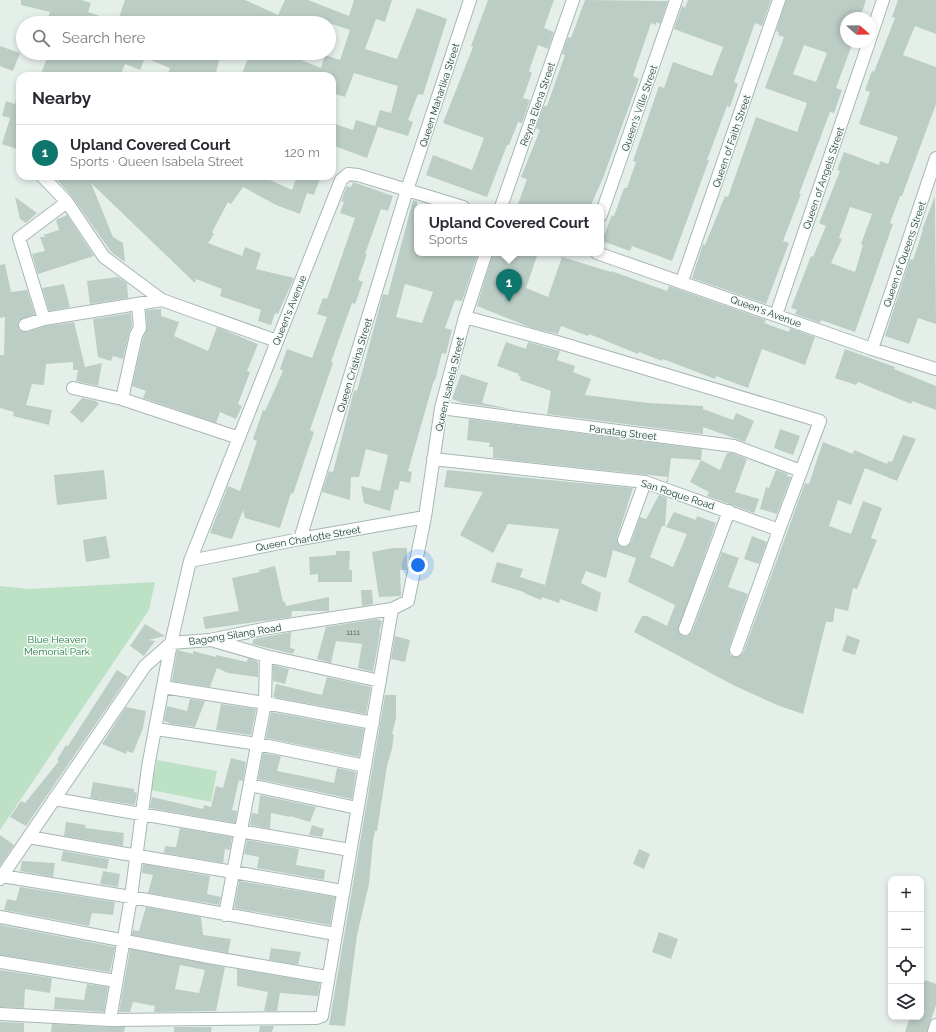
<!DOCTYPE html>
<meta charset="utf-8">
<style>
body{margin:0;font-family:Raleway,sans-serif;background:#f2f2f3;color:#2b2b33}
.controls{position:absolute;right:12px;bottom:12px;display:grid;overflow:hidden;border-radius:8px;box-shadow:0 2px 6px #0003}
.controls button{width:36px;height:36px;display:grid;place-items:center;padding:0;border:0;border-bottom:1px solid #e1e1e2;background:#fff;color:#2b2b33;font:20px sans-serif}
.compass{position:absolute;left:840px;top:12px;width:36px;height:36px;border-radius:50%;background:#fff;box-shadow:0 2px 6px #0003;rotate:110deg}
.you{position:absolute;left:418px;top:565px;width:14px;height:14px;margin:-10px;border:3px solid #fff;border-radius:50%;background:#1a73e8;box-shadow:0 0 0 6px #1a73e833}
.badge{display:grid;place-items:center;width:26px;height:26px;border-radius:50%;background:#0f766e;color:#fff;font-size:13px;font-weight:700}
.pin{position:absolute;translate:-50% -33px;filter:drop-shadow(0 1px 2px #0008)}
.pin::after{content:'';position:absolute;top:21px;width:14px;height:12px;background:inherit;clip-path:polygon(0 0,100% 0,50% 100%)}
.popup{position:absolute;left:414px;top:204px;width:190px;height:52px;box-sizing:border-box;display:grid;place-content:center;border-radius:8px;background:#fff;filter:drop-shadow(0 1px 3px #0005);font-size:13px;white-space:nowrap;color:#7c7c81}
.popup b{font-size:15px;color:#2b2b33}
.popup::after{content:'';position:absolute;left:50%;top:100%;margin-left:-8px;border:8px solid transparent;border-top-color:#fff}
.list{margin:0;padding:0;list-style:none}
h2{display:flex;justify-content:space-between;align-items:center;height:52px;margin:0;padding:0 16px;font-size:17px}
h2 small{font-size:13px;font-weight:400;color:#7c7c81}
.list li{display:grid;grid-template-columns:26px 1fr auto;gap:12px;align-items:center;box-sizing:border-box;height:56px;padding:0 16px;border-top:1px solid #e1e1e2}
.list b{display:block;font-size:15px;white-space:nowrap}
.list p{margin:0;font-size:13px;white-space:nowrap;color:#7c7c81}
.list em{font-size:13px;font-style:normal;color:#7c7c81}
.icon{flex:none;width:22px;height:22px;fill:none;stroke:currentColor;stroke-width:2;stroke-linecap:round;stroke-linejoin:round}
.map{position:relative;flex:none;width:936px;height:1032px;overflow:hidden}
.search{position:absolute;background:#fff;box-shadow:0 2px 6px #0003;left:16px;top:16px;width:320px;height:44px;display:flex;align-items:center;gap:10px;box-sizing:border-box;padding:0 14px;border-radius:22px;color:#7c7c81;font-size:15px}
.panel{position:absolute;background:#fff;box-shadow:0 2px 6px #0003;left:16px;top:72px;width:320px;height:108px;border-radius:12px}
.map>svg:first-child{display:block}
.green{fill:#bce1c5}
.building{fill:#bccdc5;fill-rule:evenodd}
.lines{fill:none;stroke-linecap:round;stroke-linejoin:round}
.minor-casing{stroke:#a7b8b1;stroke-width:14}
.minor{stroke:#fff;stroke-width:12}
.labels{text-anchor:middle;stroke-width:3;stroke-linejoin:round;paint-order:stroke}
.number-label{font-size:8px;fill:#48655b}
.street-label{font-size:10px;fill:#224238;stroke:#f6fbf8}
.park-label{font-size:10px;fill:#297c45;stroke:#f6fbf8}
</style>
<div class="map">
<svg width="936" height="1032" viewBox="0 0 936 1032">
<rect width="100%" height="100%" fill="#e5efea"/>
<path class="green" d="M155,582L149,610L0,830V586L29,589Z
M157,760L217,771L211,802L151,790Z"/>
<path class="building" d="M21,0H81L91,3L88,12L114,21V23H46L50,12L21,5Z
M125,0H245L278,15L285,0H308L349,16L354,0H392L385,22L376,19L365,49L397,59L417,8L447,19L423,95L418,94L408,120L413,122L408,136L375,126L380,110L391,113L398,86L354,73L345,97L332,93V76H241L250,53H283L321,68L325,55L340,60L350,30L329,23H117Z
M488,0H554L544,28L554,32L548,49L538,45L529,71L532,73L523,98L530,100L522,123L518,122L509,145H507L487,197L426,175L433,155L472,170L484,138L443,123L473,47L471,46Z
M585,0L668,1L660,24L656,22V25L651,23L633,76L639,79L603,178L590,207H517L527,179L521,177L540,130L536,128L544,106H547L565,55L562,54L568,37L571,38Z
M688,0H771L762,26L755,23L734,82L738,84L730,107L727,106L707,160H709L672,261L632,246L630,251L602,241L612,215L614,216L624,188H627L636,162L633,161L659,86L664,88L673,62L712,76L723,47L674,29L682,6L685,8Z
M786,0H866L860,18H846V42H853L836,88L842,90L834,113L830,112L799,194H801L783,241L789,243L766,304L692,278L703,244L705,245L725,196L728,197L756,117L797,132L807,103L765,88L784,37L778,35L779,32L776,31ZM804,45L827,53L816,82L793,74Z
M898,0H936V34L915,26L903,55L936,67V104L902,196H900L890,223L893,224L855,332L821,320L820,323L795,314L797,310L791,308L811,256L813,257L826,226L819,223L840,171L837,170L844,152L879,165L880,161L888,164L898,137L859,124L870,92L865,90L872,71L874,72L895,18L892,17ZM850,207L872,214L861,244L863,245L855,272L831,263L842,239L839,238Z
M0,46L20,53L13,71L0,66Z
M49,53H221L215,76H167L170,68L145,58L140,70L125,64L120,76H40Z
M17,95H20V150L2,144L10,118L2,116L6,101L15,104Z
M356,120L378,127L367,158L332,145V123L353,130Z
M54,176H261L292,190L297,176H321L314,195L307,193L300,214L276,205L243,187L231,204L228,202L212,232L214,234L208,243L242,256L245,247L261,253L256,269L294,278L278,314L275,313L271,325L258,321L261,310L220,296L222,289L196,279L195,283L91,183L113,237L123,243L125,262L112,253L73,198Z
M353,182L393,196L388,211L381,209L365,254H367L358,280L363,282L355,304L352,303L331,362L333,363L310,430L314,432L293,494L291,493L280,528L245,518L243,510L232,539L210,533L228,486L240,491L257,441L253,439L263,410L265,411L283,371L280,369L287,349L312,358L327,317L317,314L323,298L327,299L355,218L340,213L344,202L341,201L347,186L351,187Z
M935,196L936,324L918,318L909,344L885,336L910,259L913,260L923,230H922Z
M15,197L37,213L26,223L20,219Z
M413,200L417,201V253H478L462,301L455,300L445,328L452,330L446,354L442,353L435,381L434,380L408,471L412,472L410,483L400,481L398,490L395,489L390,511L364,503L361,486L380,491L388,455L366,449L359,477H351L350,500L322,492L329,471L333,472L354,390L357,391L383,294L388,295ZM405,284L433,292L422,323L396,317Z
M67,215L94,256L38,274L32,254L45,251L40,237H46L43,235L59,230L56,220Z
M493,253H530L537,256L526,288L548,297L562,257L611,272V271L667,291L669,286L766,320L764,323L789,332L790,328L815,337L805,365L762,349L748,388L716,376L715,379L663,359L662,361L639,352L638,354L589,334L588,336L561,326L558,334L532,328L477,306Z
M5,264L11,292L27,290L35,314L20,320L18,324L20,330L27,332L46,326L74,322L85,367L102,363L98,386L76,381L78,370H73V362L46,364L44,385L32,384L26,405L52,410L49,425L13,416L14,412L0,408V355H4L5,317L0,318V265Z
M118,277L127,283L128,298L90,304L87,281Z
M64,284L70,307L49,311L42,288Z
M161,309V316L179,322L174,336L208,351L217,327L258,344L247,371L250,372L238,404L242,406L236,419L220,412L216,423L143,398L146,391L132,386L143,338L147,328L146,310Z
M131,313L132,326L129,333L123,359L113,356L111,361L98,357L93,319Z
M506,342L526,349L528,342L560,351L557,360L575,366L573,372L591,379L585,395L649,403L703,406V409L733,420L736,413L754,421L745,442L703,427V434L547,414L551,391L520,380L521,377L518,376L519,374L497,366Z
M845,349L895,367L894,369L936,386V410L912,401L911,404L858,382L856,385L835,378Z
M461,374L488,383L482,403L515,410L463,403L452,399Z
M82,398L96,401L99,404L82,423L70,412Z
M469,419L702,449L701,460L720,470L727,453H732L747,459L735,492L759,499L754,513L707,496L709,492L690,482L701,460L671,458L668,482H666L668,477L493,458V447H489L490,443L467,440Z
M780,429L800,436L793,455L774,448Z
M903,435L916,439L897,481L865,468L851,505L838,500L829,526L851,534L863,501L882,508L871,538L877,540L857,589L853,588L848,611L835,608L833,622H826L803,714L777,705L735,686L634,632L642,616H647L667,626L675,605L628,582L636,558L613,550L606,578L586,571L581,583L601,593L597,612L560,599L559,603L542,597L541,600L524,593V592L491,582L497,562L523,569L520,577L545,585L559,529L508,524L493,553L460,535L483,492L444,487L447,470L633,488L617,538L618,544L625,547L631,543L640,517L646,519L659,495L667,498L665,526H662L650,557L673,567L687,534L666,527L674,512L696,520L697,516L716,523L678,630L683,636H687L692,632L722,552L739,558L728,587L748,594L729,648L730,655L737,657L743,653L805,483L809,484L823,442L853,454L854,450L887,464L888,461L892,462Z
M104,470L107,499L57,505L54,475Z
M776,470L788,474L787,476L791,477L777,514L760,509L766,487L769,488Z
M106,536L110,558L86,562L83,540Z
M752,536L767,542L759,564L744,559Z
M393,548H407V570H400L401,596L379,597L372,552Z
M336,551H350L349,570H352V582H318V574L310,575L309,557L336,555Z
M275,566L283,602H285L286,606L329,597V611H292L291,617L205,629L203,617L239,611L232,578L260,572L259,570Z
M361,590H372L373,604L362,606Z
M377,619L382,621L379,633H380L373,672L358,668L362,644L336,641L331,663L317,659L326,627Z
M145,624L165,636L148,640L155,641L144,656L130,646Z
M291,632L290,648L295,649L293,654L252,644L254,639Z
M847,635L860,640L855,655L842,651Z
M395,636L410,640L405,662L391,659Z
M177,650L193,654V651L216,657V655L247,662L248,658L258,662V677L228,673L217,668L210,687L172,681Z
M273,665L289,669L285,684L273,681Z
M117,670L128,677L26,826L10,817L21,801L25,803L59,761L57,760L66,745L68,746Z
M327,677L371,687L366,714L273,697L276,684L322,695Z
M385,695H396V718L392,734H394L392,749L387,766L377,831H375L373,841L369,884L357,935L345,1026L329,1025Z
M190,699L205,701L195,727L172,724L164,721L167,706L187,711Z
M221,704L256,709L251,735L216,730Z
M126,707L146,711L143,728L133,753L127,751L126,754L102,744Z
M271,712L364,729L359,757L266,738Z
M263,753L281,756L277,771L312,778L334,783L337,768L356,772L352,799L258,779Z
M231,758L246,762L243,781L239,780L232,810L237,811L235,823L150,808L152,797L203,809L204,805L211,807L216,786L223,788Z
M93,782L134,789V792L137,793L135,805L90,798Z
M260,795L316,807L310,822L290,816V817L271,813L270,829L250,825L252,813L258,814Z
M66,822L86,825L85,828L124,833L123,846L64,836Z
M312,825L324,829L322,837L309,835Z
M180,828L232,837L230,850L225,849L223,863L164,853L165,846L176,847Z
M0,835L14,845L0,866Z
M247,840L299,849L296,865L325,870L324,880L257,868L259,857L244,854Z
M639,849L650,854L644,869L633,864Z
M63,851L109,859L107,869L61,861Z
M22,861L55,863L53,877L20,871Z
M143,864L210,876L207,894L221,897L219,905L148,893L153,875L142,873Z
M103,871L120,874L118,887L100,884Z
M239,881L335,897L330,925L234,908Z
M20,887L115,902L113,915L92,913L89,926L4,910L7,899L16,901Z
M146,907L201,917L203,935L231,939L228,953L132,935L133,930L139,931Z
M0,925L115,947L110,972L0,955Z
M659,932L678,939L671,959L652,952Z
M271,948L301,952L298,965L269,960Z
M130,949L225,967L216,1011L156,1012H154L155,1006L133,1002L130,1012H119ZM180,965L205,970L199,993L175,989Z
M237,969L320,983L318,996L280,993L277,1011H264L268,992L237,986Z
M0,970L52,978L50,993L25,989L24,1008L0,1007Z
M925,980L936,984V1005L927,1032H905L910,1017H921V990Z
M87,984L108,987L104,1012L54,1009L55,997L84,1000Z
M0,1022L24,1023V1032H0Z
M52,1024L110,1027H125L124,1032H51Z
M260,1026H274L272,1032H259Z
M174,1027H212L211,1032H174Z"/>
<g class="lines">
<defs>
<path id="minor" d="M870,39L883,0
M42,176L67,202
M501,207L573,0
M601,215L676,0
M597,253L872,349L936,369
M682,281L779,0
M776,315L869,42
M44,319L19,238L67,202L104,257L162,300L277,341
M25,325L44,319L162,300
M872,349L936,158
M73,388L122,399L239,438
M122,399L136,335L140,328L138,304
M441,408L734,446L801,471
M433,459L645,482L779,530L820,421L557,342L465,317
M300,539L407,190L470,0
M624,540L645,482
M190,561L300,539L425,517
M685,629L729,511
M211,640L266,656L380,681
M736,650L779,530
M163,687L265,703L373,723
M156,729L258,744L365,766
M250,785L357,808
M54,799L350,850
M29,837C133,856 238,872 342,891
M2,876L131,897L335,934
M0,879L145,666L171,643L210,640L268,628L392,609L408,601L425,517L441,408L465,317L486,253
M225,915L265,703L266,656
M0,917L209,957L327,977
M0,962L116,981
M0,1014L110,1020L316,1018L322,1016L392,609
M110,1020L131,897L148,767L171,643L190,561L341,180L348,174L358,175L463,207
M934,1032L936,1025"/>
</defs>
<use href="#minor" class="minor-casing"/>
<use href="#minor" class="minor"/>
</g>
<g class="labels">
<g class="number-label">
<text x="353" y="635">1111</text>
</g>
<g class="street-label">
<text transform="translate(439 95) rotate(-72)" y="4">Queen Maharlika Street</text>
<text transform="translate(537 104) rotate(-71)" y="4">Reyna Elena Street</text>
<text transform="translate(639 108) rotate(-71)" y="4">Queen's Ville Street</text>
<text transform="translate(731 141) rotate(-71)" y="4">Queen of Faith Street</text>
<text transform="translate(823 178) rotate(-71)" y="4">Queen of Angels Street</text>
<text transform="translate(904 254) rotate(-71)" y="4">Queen of Queens Street</text>
<text transform="translate(289 310) rotate(-68)" y="4">Queen's Avenue</text>
<text transform="translate(766 311) rotate(20)" y="4">Queen's Avenue</text>
<text transform="translate(354 365) rotate(-73)" y="4">Queen Cristina Street</text>
<text transform="translate(449 384) rotate(-77)" y="4">Queen Isabela Street</text>
<text transform="translate(623 432) rotate(7)" y="4">Panatag Street</text>
<text transform="translate(678 494) rotate(18)" y="4">San Roque Road</text>
<text transform="translate(308 538) rotate(-10)" y="4">Queen Charlotte Street</text>
<text transform="translate(235 634) rotate(-9)" y="4">Bagong Silang Road</text>
</g>
<g class="park-label">
<text x="57" y="643">Blue Heaven<tspan x="57" dy="12">Memorial Park</tspan></text>
</g>
</g>
</svg>
<div class="controls">
<button>+</button>
<button>−</button>
<button><svg class="icon" aria-label="locate" viewBox="0 0 24 24"><circle cx="12" cy="12" r="6"/><path d="M12 2v4M12 18v4M2 12h4M18 12h4"/></svg></button>
<button><svg class="icon" aria-label="layers" viewBox="0 0 24 24"><path d="M12 4l9 5-9 5-9-5zM3 14l9 5 9-5"/></svg></button>
</div>
<svg class="compass" viewBox="-18 -18 36 36"><path d="M0-13l5 13h-10z" fill="#e53935"/><path d="M0 13l5-13h-10z" fill="#7c7c81"/></svg>
<div class="you"></div>
<div class="pin badge" style="left:509px;top:302px">1</div>
<div class="popup"><b>Upland Covered Court</b>Sports</div>
<div class="search"><svg class="icon" aria-label="search" viewBox="0 0 24 24"><circle cx="10" cy="10" r="6"/><path d="M15 15l6 6"/></svg>Search here</div>
<section class="panel">
<h2>Nearby<small></small></h2>
<ul class="list">
<li><span class="badge">1</span><div><b>Upland Covered Court</b><p>Sports · Queen Isabela Street</p></div><em>120 m</em></li>
</ul>
</section>
</div>
